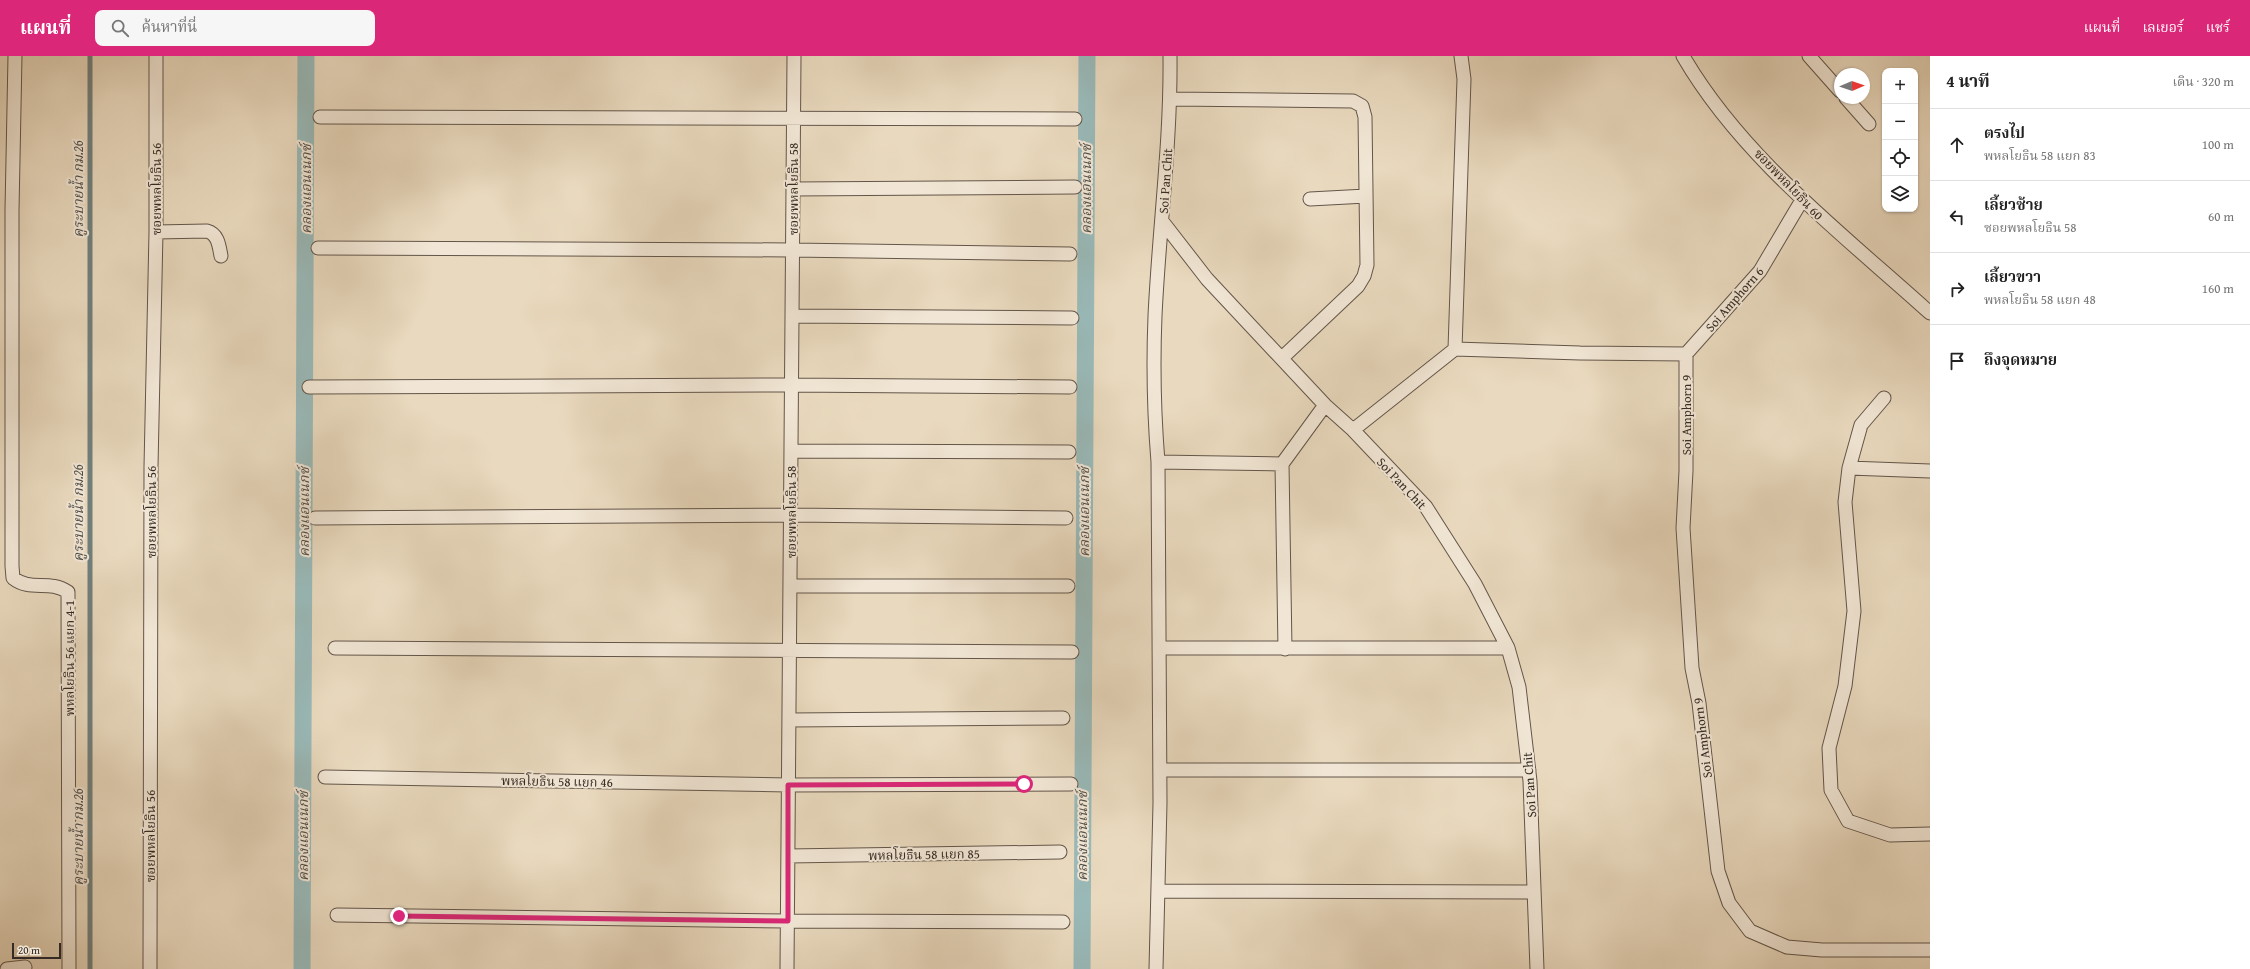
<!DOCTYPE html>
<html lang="th">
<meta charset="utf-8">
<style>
body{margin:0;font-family:"Gentium Book Plus","Noto Serif Thai",serif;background:#f6f6f6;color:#222}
.controls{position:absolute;right:12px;top:12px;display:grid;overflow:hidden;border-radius:8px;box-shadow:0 1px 3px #0004}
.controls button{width:36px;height:36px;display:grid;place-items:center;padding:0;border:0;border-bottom:1px solid #e0e0e0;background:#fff;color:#222;font:20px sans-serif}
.compass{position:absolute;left:1834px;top:12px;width:36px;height:36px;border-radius:50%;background:#fff;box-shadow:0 1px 3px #0004;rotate:88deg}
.scale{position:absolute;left:12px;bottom:10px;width:49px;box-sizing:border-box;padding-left:4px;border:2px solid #362b24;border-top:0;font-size:11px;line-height:14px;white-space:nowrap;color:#362b24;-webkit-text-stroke:3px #f1e6d5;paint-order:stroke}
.stop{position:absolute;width:12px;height:12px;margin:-9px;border:3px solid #db2777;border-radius:50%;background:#fff}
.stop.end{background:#db2777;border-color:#fff;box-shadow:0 1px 4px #0008}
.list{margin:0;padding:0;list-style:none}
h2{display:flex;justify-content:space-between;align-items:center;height:52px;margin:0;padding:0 16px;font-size:17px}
h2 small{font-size:13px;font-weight:400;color:#767676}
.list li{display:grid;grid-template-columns:26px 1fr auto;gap:12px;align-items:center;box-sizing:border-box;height:72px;padding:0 16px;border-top:1px solid #e0e0e0}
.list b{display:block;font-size:15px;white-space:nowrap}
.list p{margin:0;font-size:13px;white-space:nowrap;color:#767676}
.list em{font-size:13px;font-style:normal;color:#767676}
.icon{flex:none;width:22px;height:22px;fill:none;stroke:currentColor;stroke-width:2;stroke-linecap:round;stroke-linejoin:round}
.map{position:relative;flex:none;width:1930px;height:913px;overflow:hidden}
header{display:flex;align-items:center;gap:24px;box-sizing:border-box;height:56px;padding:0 20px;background:#db2777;color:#fff}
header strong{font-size:19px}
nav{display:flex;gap:22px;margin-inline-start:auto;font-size:14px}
.search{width:280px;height:36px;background:#f6f6f6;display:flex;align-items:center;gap:10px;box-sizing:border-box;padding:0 14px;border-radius:8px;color:#767676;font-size:15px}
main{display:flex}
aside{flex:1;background:#fff}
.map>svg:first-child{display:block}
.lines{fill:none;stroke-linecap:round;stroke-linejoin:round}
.stream{stroke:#71807d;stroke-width:5}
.canal{stroke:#99b9b8;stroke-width:17}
.minor-casing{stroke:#63564a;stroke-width:15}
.minor{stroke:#f1e6d5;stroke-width:13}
.route{stroke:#db2777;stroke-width:5}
.labels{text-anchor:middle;stroke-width:4;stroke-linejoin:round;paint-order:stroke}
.street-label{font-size:13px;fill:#362b24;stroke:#f1e6d5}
.water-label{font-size:14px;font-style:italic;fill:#4f4e49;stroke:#f1e6d5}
</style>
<header>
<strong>แผนที่</strong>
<div class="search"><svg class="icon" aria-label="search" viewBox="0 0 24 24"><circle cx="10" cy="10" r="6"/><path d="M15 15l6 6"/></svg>ค้นหาที่นี่</div>
<nav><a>แผนที่</a><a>เลเยอร์</a><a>แชร์</a></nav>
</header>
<main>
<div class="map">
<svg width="1930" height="913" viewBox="0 0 1930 913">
<rect width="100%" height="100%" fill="#e9d9be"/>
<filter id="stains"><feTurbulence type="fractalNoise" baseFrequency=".005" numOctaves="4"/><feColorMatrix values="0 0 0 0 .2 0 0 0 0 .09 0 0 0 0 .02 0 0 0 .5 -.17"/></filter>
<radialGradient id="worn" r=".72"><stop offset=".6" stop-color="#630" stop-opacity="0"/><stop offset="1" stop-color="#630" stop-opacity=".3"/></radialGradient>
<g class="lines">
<path class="stream" d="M90,0V913"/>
<path class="canal" d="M302,913L306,0
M1082,913L1087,0"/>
<defs>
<path id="minor" d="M15,0L12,154V510L13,522C31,536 49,523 68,536L69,913
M1683,0C1742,102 1844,179 1930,257
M1809,0L1840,35
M1846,42L1869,68
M1170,43L1353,45L1362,50L1365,61L1367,209L1364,220L1358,230L1282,302
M320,61L1075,63
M793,133L1075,131
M1310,143L1366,140
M1162,165L1207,223L1325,349L1353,374L1426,451L1475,528L1508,592L1519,631L1530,725L1537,913
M156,176L207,175C218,178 219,189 221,200
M318,192L792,194L1070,198
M792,260L1072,262
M1455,293L1580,297L1686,298
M1686,298V415L1683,472L1692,612L1699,647L1718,815L1729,847L1750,875L1787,891L1822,894H1930
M1686,298L1760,215L1802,144
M309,331L791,329L1070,331
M1884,342L1861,369L1849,412L1845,446L1854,555L1845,630L1829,692L1831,734L1848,765L1890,779L1930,778
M1353,374L1455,293L1464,23L1461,0
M791,395L1069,396
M1158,406L1282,408L1325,349
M1282,408L1285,593
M1849,412L1930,415
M315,462L791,459L1066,462
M790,530H1068
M335,592L1072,596
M1159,592H1508
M789,664L1063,662
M1160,714H1529
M325,721L788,729L1071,728
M788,800L1060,796
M1158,835L1534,836
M337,859L788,865L1063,866
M7,913L25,911
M150,913L151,411L156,176V0
M787,913L794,0
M1156,913L1160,747L1158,406C1154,357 1153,309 1155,260C1159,173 1171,87 1170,0"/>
</defs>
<use href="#minor" class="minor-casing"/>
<use href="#minor" class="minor"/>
</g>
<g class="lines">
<path class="route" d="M399,860L788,865V729L1024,728"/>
</g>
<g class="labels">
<g class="street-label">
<text transform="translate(1165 125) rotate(-86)" y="5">Soi Pan Chit</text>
<text transform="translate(1789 128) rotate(46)" y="5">ซอยพหลโยธิน 60</text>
<text transform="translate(156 133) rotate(-90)" y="5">ซอยพหลโยธิน 56</text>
<text transform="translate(793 133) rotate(-90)" y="5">ซอยพหลโยธิน 58</text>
<text transform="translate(1734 243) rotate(-49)" y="5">Soi Amphorn 6</text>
<text transform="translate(1686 359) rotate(-90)" y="5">Soi Amphorn 9</text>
<text transform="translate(1402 427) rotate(47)" y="5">Soi Pan Chit</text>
<text transform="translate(151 456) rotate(-90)" y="5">ซอยพหลโยธิน 56</text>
<text transform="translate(791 456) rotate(-90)" y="5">ซอยพหลโยธิน 58</text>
<text transform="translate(69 602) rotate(-90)" y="5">พหลโยธิน 56 แยก 4-1</text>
<text transform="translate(1702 682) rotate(-97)" y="5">Soi Amphorn 9</text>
<text transform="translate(557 725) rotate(1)" y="5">พหลโยธิน 58 แยก 46</text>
<text transform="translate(1529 729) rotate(-94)" y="5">Soi Pan Chit</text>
<text transform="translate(150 780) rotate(-90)" y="5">ซอยพหลโยธิน 56</text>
<text transform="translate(924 798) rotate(-1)" y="5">พหลโยธิน 58 แยก 85</text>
</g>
<g class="water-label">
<text transform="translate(78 133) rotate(-90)" y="5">คูระบายน้ำ กม.26</text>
<text transform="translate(306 133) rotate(-90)" y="5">คลองแอนเนกซ์</text>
<text transform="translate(1086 133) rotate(-90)" y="5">คลองแอนเนกซ์</text>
<text transform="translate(304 456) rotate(-90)" y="5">คลองแอนเนกซ์</text>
<text transform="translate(1084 456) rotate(-90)" y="5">คลองแอนเนกซ์</text>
<text transform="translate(78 457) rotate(-90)" y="5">คูระบายน้ำ กม.26</text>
<text transform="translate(303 780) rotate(-90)" y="5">คลองแอนเนกซ์</text>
<text transform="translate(1082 780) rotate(-90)" y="5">คลองแอนเนกซ์</text>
<text transform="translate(78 781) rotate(-90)" y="5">คูระบายน้ำ กม.26</text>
</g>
</g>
<rect width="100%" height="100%" filter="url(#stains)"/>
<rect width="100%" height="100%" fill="url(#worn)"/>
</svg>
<div class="controls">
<button>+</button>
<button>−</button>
<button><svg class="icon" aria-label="locate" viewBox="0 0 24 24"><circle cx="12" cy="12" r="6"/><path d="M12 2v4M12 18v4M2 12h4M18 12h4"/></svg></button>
<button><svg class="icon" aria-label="layers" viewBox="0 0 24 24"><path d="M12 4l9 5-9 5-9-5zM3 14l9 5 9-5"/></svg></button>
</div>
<svg class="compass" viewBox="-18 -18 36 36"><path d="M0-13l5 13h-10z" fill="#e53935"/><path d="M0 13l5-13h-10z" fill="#767676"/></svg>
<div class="scale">20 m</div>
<div class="stop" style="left:1024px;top:728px"></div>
<div class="stop end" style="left:399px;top:860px"></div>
</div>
<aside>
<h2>4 นาที<small>เดิน · 320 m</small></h2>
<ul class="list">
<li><svg class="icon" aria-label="ahead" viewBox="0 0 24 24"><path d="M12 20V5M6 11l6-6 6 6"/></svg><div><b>ตรงไป</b><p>พหลโยธิน 58 แยก 83</p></div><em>100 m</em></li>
<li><svg class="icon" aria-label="left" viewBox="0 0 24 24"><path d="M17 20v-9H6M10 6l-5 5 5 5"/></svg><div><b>เลี้ยวซ้าย</b><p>ซอยพหลโยธิน 58</p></div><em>60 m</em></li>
<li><svg class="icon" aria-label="right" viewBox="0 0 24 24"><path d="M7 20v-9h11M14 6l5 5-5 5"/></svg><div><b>เลี้ยวขวา</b><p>พหลโยธิน 58 แยก 48</p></div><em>160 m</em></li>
<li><svg class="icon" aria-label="arrive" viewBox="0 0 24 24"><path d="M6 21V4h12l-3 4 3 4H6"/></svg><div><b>ถึงจุดหมาย</b></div></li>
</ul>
</aside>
</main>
